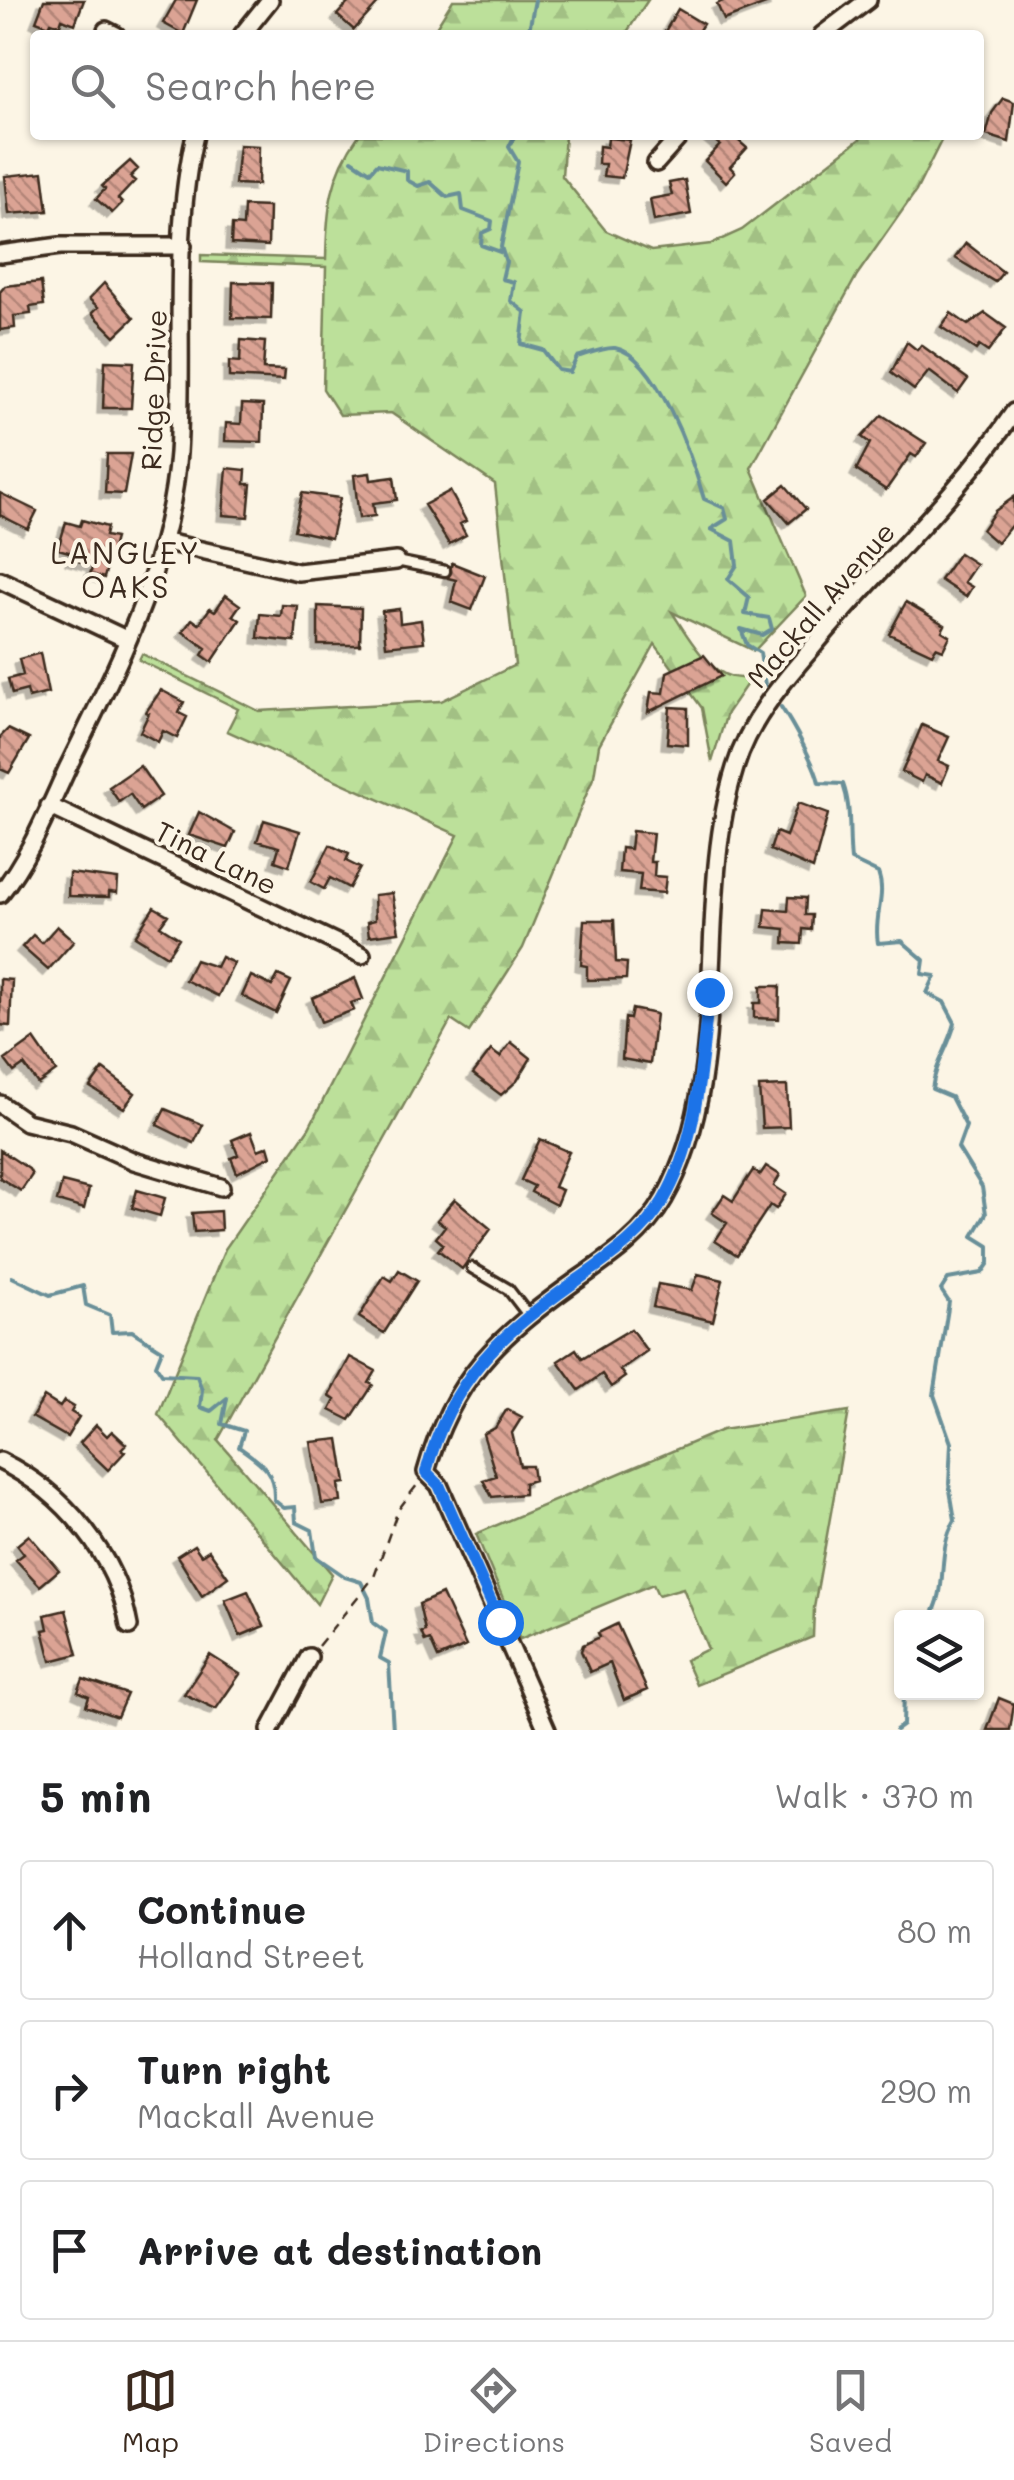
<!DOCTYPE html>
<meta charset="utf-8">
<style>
body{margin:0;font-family:Mali,sans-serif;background:#f6f6f6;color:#202124}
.controls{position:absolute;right:30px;bottom:30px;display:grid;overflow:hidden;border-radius:10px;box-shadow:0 2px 8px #0004}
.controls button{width:90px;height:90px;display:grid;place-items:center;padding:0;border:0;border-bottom:2px solid #e0e0e0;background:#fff;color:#202124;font:50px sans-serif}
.stop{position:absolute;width:30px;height:30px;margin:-22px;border:8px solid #1a73e8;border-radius:50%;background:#fff}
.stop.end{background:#1a73e8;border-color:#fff;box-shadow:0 2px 10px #0008}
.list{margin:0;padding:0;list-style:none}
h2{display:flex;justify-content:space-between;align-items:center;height:130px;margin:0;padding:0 40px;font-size:42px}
h2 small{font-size:32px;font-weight:400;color:#757577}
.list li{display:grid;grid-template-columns:65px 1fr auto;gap:30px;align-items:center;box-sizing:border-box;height:140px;margin:0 20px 20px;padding:0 20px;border:2px solid #e0e0e0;border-radius:10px}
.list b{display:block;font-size:38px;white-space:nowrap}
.list p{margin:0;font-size:32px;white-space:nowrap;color:#757577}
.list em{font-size:32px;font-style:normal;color:#757577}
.icon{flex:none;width:55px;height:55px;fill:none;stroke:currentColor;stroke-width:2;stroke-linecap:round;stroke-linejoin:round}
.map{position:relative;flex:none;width:1014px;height:1730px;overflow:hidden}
.search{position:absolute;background:#fff;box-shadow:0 2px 8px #0004;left:30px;right:30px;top:30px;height:110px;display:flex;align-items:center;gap:25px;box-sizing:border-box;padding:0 35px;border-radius:10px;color:#757577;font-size:38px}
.sheet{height:610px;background:#fff}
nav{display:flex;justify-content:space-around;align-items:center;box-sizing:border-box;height:140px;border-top:2px solid #e0e0e0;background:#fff;font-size:28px;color:#757577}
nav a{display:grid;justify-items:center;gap:5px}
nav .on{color:#3b2a1e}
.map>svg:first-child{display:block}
.forest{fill:url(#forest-firs);stroke:#7c855c;stroke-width:2.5}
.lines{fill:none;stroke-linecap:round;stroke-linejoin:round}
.stream{stroke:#698f98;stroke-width:4}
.building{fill:url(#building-back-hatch);stroke:#3b2a1e;stroke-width:2.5;filter:url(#shadow)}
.service-casing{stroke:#3b2a1e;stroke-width:15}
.minor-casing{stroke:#3b2a1e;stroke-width:22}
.path{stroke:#3b2a1e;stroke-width:2.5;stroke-dasharray:10 8;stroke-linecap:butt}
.service{stroke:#fcf5e5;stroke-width:8}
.minor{stroke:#fcf5e5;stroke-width:15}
.route{stroke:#1a73e8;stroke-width:12}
.labels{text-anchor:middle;stroke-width:8;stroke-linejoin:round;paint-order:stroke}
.street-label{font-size:28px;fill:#3b2a1e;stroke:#fcf5e5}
.neighbourhood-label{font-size:30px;letter-spacing:2.5px;fill:#3b2a1e;stroke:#fcf5e5}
</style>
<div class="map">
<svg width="1014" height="1730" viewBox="0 0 1014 1730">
<defs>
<pattern id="forest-firs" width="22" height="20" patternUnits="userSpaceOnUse" patternTransform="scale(2.5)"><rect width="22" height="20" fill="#bce09a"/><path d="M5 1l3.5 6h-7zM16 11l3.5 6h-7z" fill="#a2c084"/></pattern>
<pattern id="building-back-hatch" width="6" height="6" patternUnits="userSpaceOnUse" patternTransform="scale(2.5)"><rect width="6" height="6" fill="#dba394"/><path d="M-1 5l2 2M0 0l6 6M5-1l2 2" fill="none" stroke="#b38578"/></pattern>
<filter id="shadow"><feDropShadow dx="-5.5" dy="5.5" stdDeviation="0" flood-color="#0004"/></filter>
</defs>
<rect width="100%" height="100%" fill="#fcf5e5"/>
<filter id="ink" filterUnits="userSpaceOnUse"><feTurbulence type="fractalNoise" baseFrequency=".01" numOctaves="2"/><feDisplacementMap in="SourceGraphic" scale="20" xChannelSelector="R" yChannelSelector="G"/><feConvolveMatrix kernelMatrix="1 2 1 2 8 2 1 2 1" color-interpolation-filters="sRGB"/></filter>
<g filter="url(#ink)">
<path class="forest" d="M453,0H648L625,35H431Z
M359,135H565L562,176L606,231L651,251L711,244L742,230L865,135H944L916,191L857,275L751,468L806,596L754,651L672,612C689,638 717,691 753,675L727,713L712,762L702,708L655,644L599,745L594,776L523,948L469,1032L451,1020L218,1440L332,1574L317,1604L158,1414L225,1249L309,1128L458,835L227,731L238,709L139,660L142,654L259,711L441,701L515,665L495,484L391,413L340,415L323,389L326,267L201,262V255L326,259C327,210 330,175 359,135Z
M849,1411L814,1608L813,1637L696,1685L685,1660L708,1649L683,1588L658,1595L653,1584L520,1639L476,1534L722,1430Z"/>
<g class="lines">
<path class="stream" d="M528,35L535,0
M515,135L509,147L518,162L501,247L506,262L502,279L514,282L511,301L525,312L521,344L543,350L558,370L570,372L577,357C588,354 604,347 615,348C657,355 693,461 704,499L724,508L727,519L711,529L734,541L737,565L728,579L749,597L745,614L769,618L772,629L762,635L741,629L747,645L760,653L765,685
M352,160L370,172L377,164L407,171V180L418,186L430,182L447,197L461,194L463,210L492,221L491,229L482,233L481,245L503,253
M781,707C792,723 816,766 819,783L843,784C852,809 848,833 851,860L878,873C887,896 873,917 878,943L902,941L924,960L922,974L935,976L927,993L944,1002L955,1023C949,1047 935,1064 932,1089L951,1097L966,1126L958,1148L982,1187L986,1214L973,1236L989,1246V1263L982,1273L948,1279L941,1290L949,1302L934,1395L951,1443L949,1484L955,1520C935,1552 950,1588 930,1618
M12,1277L50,1295L83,1286L86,1305L110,1315L112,1332L132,1331L162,1350L156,1365L162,1374L197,1376L202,1390L200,1407L211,1411L227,1398L222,1424L244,1431L239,1447C262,1463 275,1471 274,1500L284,1508L295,1507L296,1522L312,1530L316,1557L345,1577L361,1582L369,1598L373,1623L386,1632L380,1658L389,1663L393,1730
M896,1730L903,1725L904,1692"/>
</g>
<path class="building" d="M44,0H84L75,24L62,19L60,25L51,22L49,26L36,21Z
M176,0H197L183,34L163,23Z
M351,0H381L354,30L337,15Z
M725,0H776L724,20L717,4Z
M678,9L703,24L696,35H663Z
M1003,98L1014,102L1009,142L986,135L992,113Z
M708,135H732L747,148L730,167L735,172L726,182L705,161L720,145Z
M608,138L630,140L622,178L603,176L605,164H598L599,146L607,147Z
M239,145L259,146L258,185L235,184Z
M130,161L138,169L130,177L135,181L118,199L122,203L112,213L96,199L105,189L102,186Z
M43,172L48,211L9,214L5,176Z
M685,180L691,214L654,221L650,199L672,195L669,183Z
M244,206L269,207L268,246L231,244L232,225L243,226Z
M966,243L1003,272L995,282L955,258Z
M41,282L44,305L30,307L31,314L14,316L15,328L0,330V292L5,286Z
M233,282L272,283L271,319L232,318Z
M104,283L134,318L115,336L92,313L98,307L89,299Z
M951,313L968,325L985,313L1006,328L988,352L979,346L976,350L941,327Z
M241,340L265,342L263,369L285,370L284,380L229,377V361L240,362Z
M907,342L917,350L921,345L968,379L958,393L929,371L914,390L891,373Z
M105,361L134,362L131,408H103Z
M242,404L263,405L262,442L225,441L226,423L241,424Z
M882,415L926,443L916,457L911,454L886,490L856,470L870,443L862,437Z
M107,454H131L124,494L105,493Z
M227,468L246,470L245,484H251L248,517L223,515Z
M370,473L371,480L394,477L397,500L373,503L375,516L359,518L354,475Z
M785,485L806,509L789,523L768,499Z
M450,491L466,521L460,524L466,535L449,544L424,505Z
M0,493L37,511L28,529L0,515Z
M302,493L340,498L331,538L294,530Z
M1014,497V522L997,543L982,530L995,511Z
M82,520L107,527L105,536L115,538L104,578L90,574L93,565L71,559L72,553L58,549L66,522L80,526Z
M959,553L976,564L964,582L972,587L966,597L940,580Z
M452,563L485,576L472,610L451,602L456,580L448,578Z
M226,595L240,605L233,615L240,620L212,662L202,655L206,648L183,632L192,619L199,624L210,608L215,611Z
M906,602L945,625L942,631L950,636L943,650L936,647L932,654L889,634Z
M282,605L298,606L295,642L258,638L260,614L281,616Z
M318,606L361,608L360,645H318Z
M399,609L400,623L421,620L424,642L386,646L382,611Z
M40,653L48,693L29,698L27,690L12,694L8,679L23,675L19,659Z
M704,655L721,676L648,712L651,692L664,693L667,672Z
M161,690L184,702L179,713L187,717L177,738L163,731L158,742L140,732L149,713L146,712Z
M670,707L688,708V745L667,743Z
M922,725L949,737L938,761L949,766L942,783L925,775L922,782L902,772Z
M8,729L29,739L9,773L0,769V737Z
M140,766L161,796L141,810L130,794L119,802L109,787Z
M798,803L828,814L813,869L770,850L776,832L786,836Z
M199,812L235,832L228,848L189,835Z
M264,820L300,831L289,866L275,861L279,847L257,841Z
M632,831L653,833L650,862H655L654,876L666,877L664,893L639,891L641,874L619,872L621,848L630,849Z
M330,845L349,854L346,861L360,868L349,888L330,878L324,889L311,882Z
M69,873L118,879L117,893L109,892V897L68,896Z
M392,893L399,932L369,936L367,922L375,920L374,895Z
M789,897L806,898L805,915H812L811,930L803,929L802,944L784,943L785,929L764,927L766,909L788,911Z
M154,907L168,915L160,926L179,938L167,956L135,936Z
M584,920H614L616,962L627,963L626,979L587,980V966L581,965Z
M57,926L74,941L48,970L22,947L33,935L42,943Z
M221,957L234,963L218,996L185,980L195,960L216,967Z
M278,975L291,981L276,1013L242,996L251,976L272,986Z
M355,978L363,999L351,1003L354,1010L321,1022L312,998Z
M0,979L12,980L10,1026L0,1025Z
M761,986H780L779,1019L754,1018V1003H761Z
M632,1009L656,1014L650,1064L622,1059L625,1018L630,1019Z
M34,1039L56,1071L38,1084L24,1065L14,1072L5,1060Z
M511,1042L531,1058L517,1081L501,1095L473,1074L491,1050L500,1057Z
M103,1069L135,1093L124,1108L90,1087Z
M787,1086L789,1127L762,1128L759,1087Z
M165,1109L203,1125L194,1143L157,1125Z
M251,1132L258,1150L268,1146L271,1156L237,1173L231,1158L238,1155L232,1140Z
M540,1139L569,1152L554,1187L562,1190L556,1205L531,1192L534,1186L521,1180Z
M0,1150L29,1169L32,1175L21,1191L0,1178Z
M766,1166L780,1175L774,1186L786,1194L776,1209L770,1205L737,1255L715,1241L727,1223L712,1213L724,1195L733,1201L753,1170L760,1175Z
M62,1182L89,1189L84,1209L57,1201Z
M137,1190L165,1198L160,1216L132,1208Z
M455,1199L491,1229L462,1269L438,1250L443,1244L436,1238L445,1226L437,1220Z
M220,1211L221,1230L194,1232L192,1213Z
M399,1270L417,1281L384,1333L359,1317L384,1276L392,1281Z
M698,1274L723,1280L713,1321L653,1307L658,1284L692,1290Z
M631,1329L647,1351L620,1370L625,1377L611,1387L602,1374L579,1390L558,1361L576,1349L582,1358Z
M350,1357L376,1371L369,1383L373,1385L350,1420L330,1410L335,1400L329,1396Z
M44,1397L60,1407L64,1401L74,1407L71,1412L79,1417L67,1437L32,1417Z
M507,1409L522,1417L512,1433L520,1466H532L534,1480L524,1483V1494L492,1497L483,1480L496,1476L483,1434L495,1428Z
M96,1425L107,1436L112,1431L126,1444L121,1449L125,1452L108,1470L80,1443Z
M339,1439L346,1483L339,1484L341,1502L322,1504L311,1442Z
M29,1535L59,1570L40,1586L16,1560L24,1554L17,1545Z
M194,1545L201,1555L209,1550L228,1577L202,1596L177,1556Z
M248,1591L264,1626L240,1636L225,1600Z
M442,1594L466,1646L438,1658L430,1640L425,1642L421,1632L425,1631L419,1604Z
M66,1610L78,1654L51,1661L43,1630L48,1629L45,1615Z
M617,1624L647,1690L624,1700L610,1663L590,1672L581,1651L583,1645L600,1637L598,1633Z
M210,1655L240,1674L216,1709L184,1694Z
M83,1679L127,1694L117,1717L86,1706L89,1697L78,1692Z
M999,1698L1014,1704L1010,1730H987Z"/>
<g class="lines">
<defs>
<path id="service" d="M396,561L445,571
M472,1268L508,1289L528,1315"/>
<path id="minor" d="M106,30L116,35
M242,35L270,0
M822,35L868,0
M656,163L681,135
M0,254L60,246H183
M166,542L298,572L396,561
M0,580L128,640
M49,806L362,955
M0,894C30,856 48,810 68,767C117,666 170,567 178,453C185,348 171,238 195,135
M0,1104L26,1122L71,1133L134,1161L221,1187
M0,1461C64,1492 117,1556 129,1626
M270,1730L309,1657
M547,1730L439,1485L426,1472C452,1378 499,1336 576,1281C609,1258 644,1235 664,1199C735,1072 693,903 735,768C749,721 781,684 812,648C878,568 956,498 1014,412"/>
</defs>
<use href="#service" class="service-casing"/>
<use href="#minor" class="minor-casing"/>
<path class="path" d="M318,1646L374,1577L398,1510L417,1485"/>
<use href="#service" class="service"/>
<use href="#minor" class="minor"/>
</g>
</g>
<g class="lines" filter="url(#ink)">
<path class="route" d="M500,1622L439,1485L426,1472C452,1376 501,1334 579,1279C610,1257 643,1235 663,1201C699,1140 701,1061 709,992"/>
</g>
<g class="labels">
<g class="street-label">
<text transform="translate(154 390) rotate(-88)" y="10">Ridge Drive</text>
<text transform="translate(821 605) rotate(-49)" y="10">Mackall Avenue</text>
<text transform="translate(216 858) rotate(26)" y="10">Tina Lane</text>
</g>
<g class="neighbourhood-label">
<text x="126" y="564">LANGLEY<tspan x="126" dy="34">OAKS</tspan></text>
</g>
</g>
</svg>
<div class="controls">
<button><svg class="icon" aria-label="layers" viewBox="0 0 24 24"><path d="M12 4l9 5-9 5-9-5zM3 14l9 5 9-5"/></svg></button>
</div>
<div class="stop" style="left:500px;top:1622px"></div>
<div class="stop end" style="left:709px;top:992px"></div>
<div class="search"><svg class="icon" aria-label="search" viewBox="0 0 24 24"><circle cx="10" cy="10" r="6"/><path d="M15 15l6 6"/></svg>Search here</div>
</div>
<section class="sheet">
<h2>5 min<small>Walk · 370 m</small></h2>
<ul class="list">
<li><svg class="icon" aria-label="ahead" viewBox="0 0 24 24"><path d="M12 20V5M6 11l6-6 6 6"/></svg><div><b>Continue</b><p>Holland Street</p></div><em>80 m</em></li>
<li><svg class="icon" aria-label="right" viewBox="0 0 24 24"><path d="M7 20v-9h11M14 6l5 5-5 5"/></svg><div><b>Turn right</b><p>Mackall Avenue</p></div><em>290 m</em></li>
<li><svg class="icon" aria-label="arrive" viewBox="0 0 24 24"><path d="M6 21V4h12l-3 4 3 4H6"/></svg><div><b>Arrive at destination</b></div></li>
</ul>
</section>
<nav>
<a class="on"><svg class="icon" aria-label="map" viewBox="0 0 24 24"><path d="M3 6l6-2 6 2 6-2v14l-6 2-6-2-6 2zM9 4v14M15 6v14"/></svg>Map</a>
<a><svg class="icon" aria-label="directions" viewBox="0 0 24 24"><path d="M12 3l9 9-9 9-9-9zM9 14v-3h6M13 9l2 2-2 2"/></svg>Directions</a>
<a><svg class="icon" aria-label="saved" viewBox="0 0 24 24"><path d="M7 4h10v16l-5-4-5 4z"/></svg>Saved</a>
</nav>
